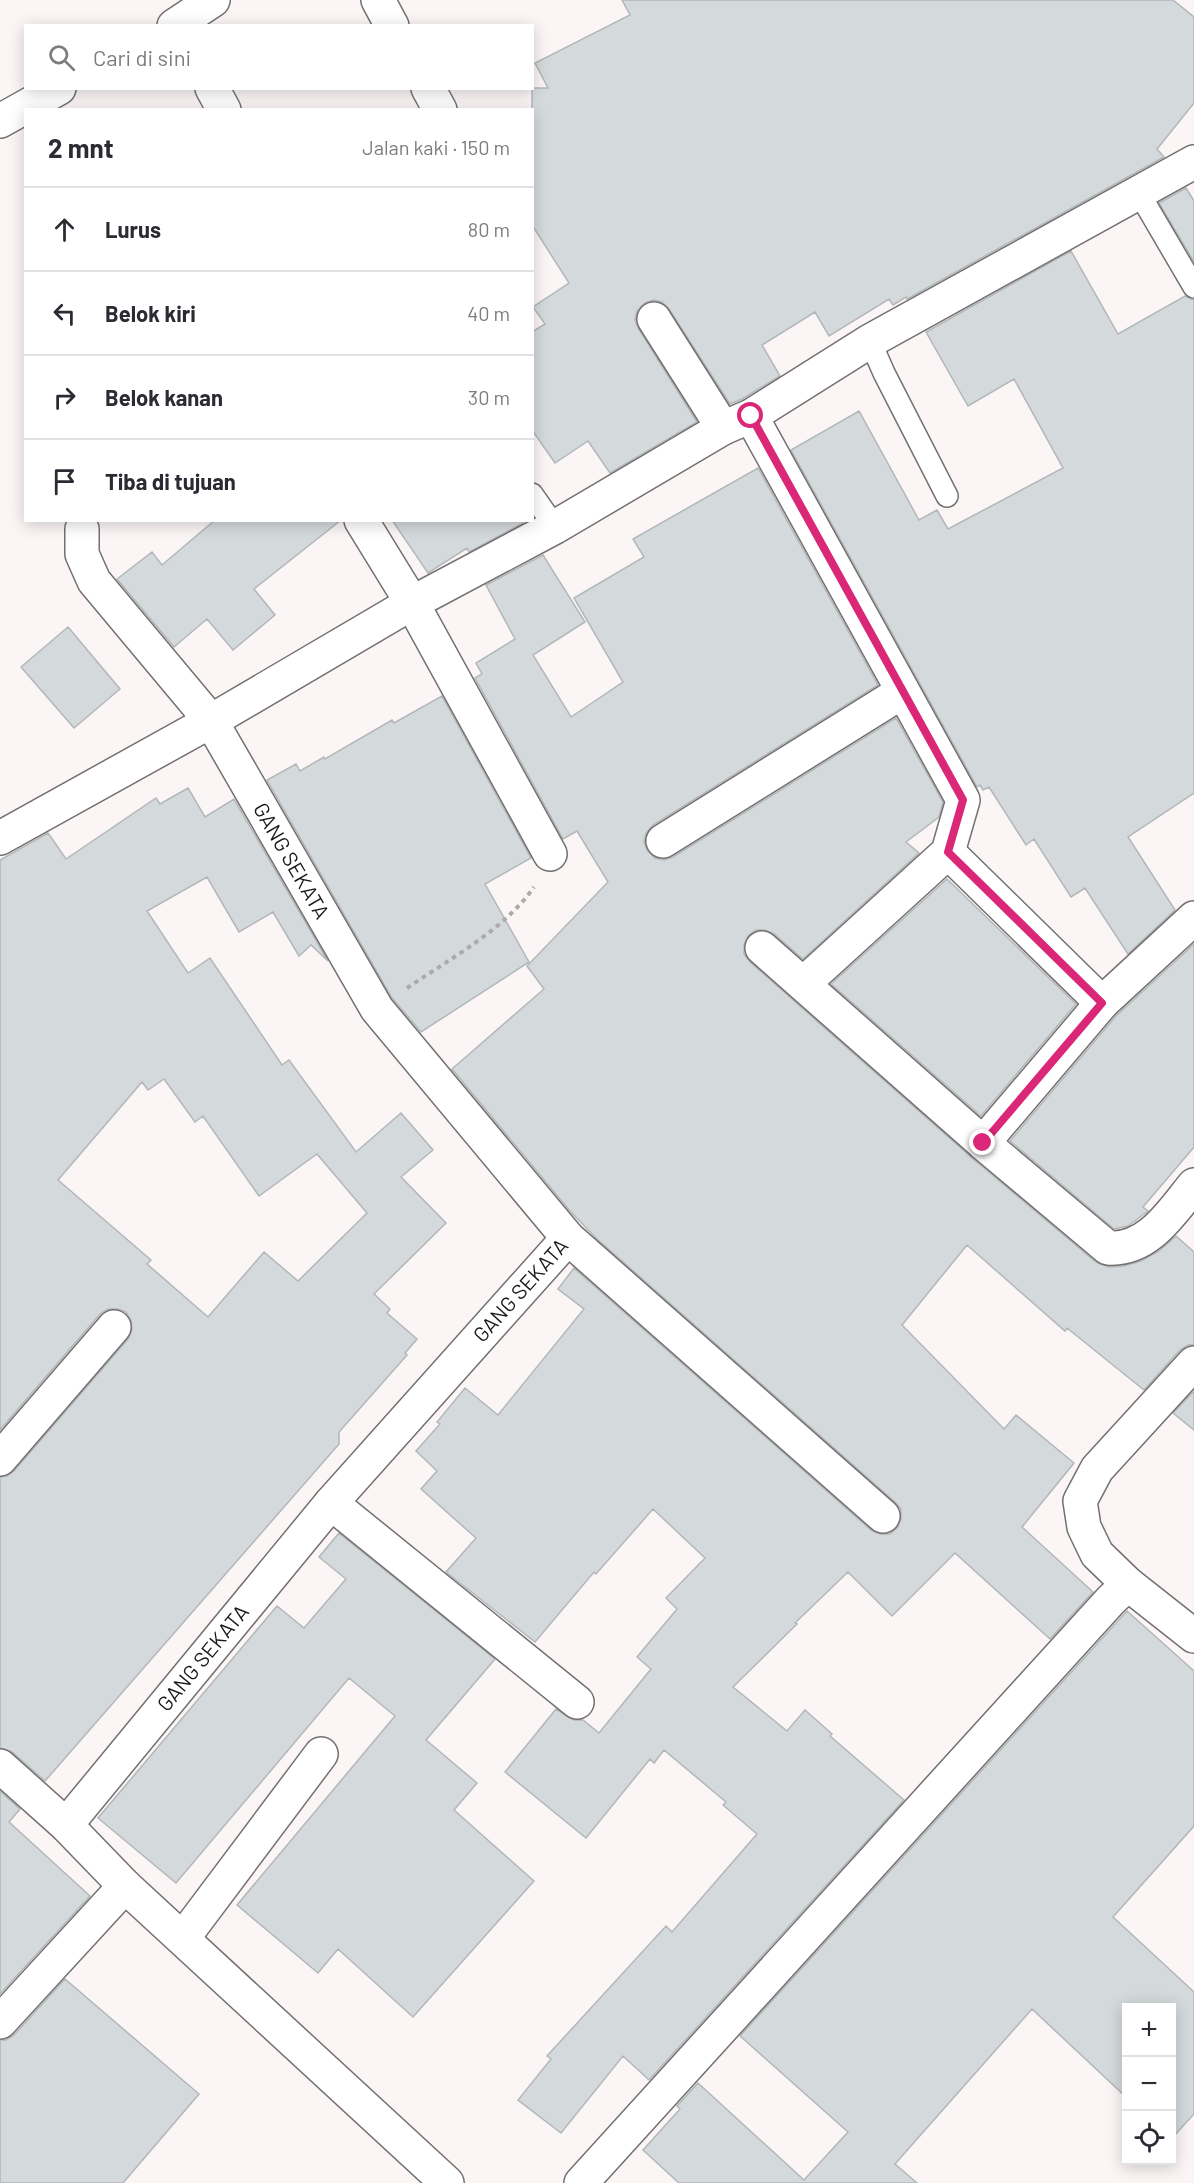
<!DOCTYPE html>
<html lang="id">
<meta charset="utf-8">
<style>
body{margin:0;font-family:Barlow,sans-serif;background:#f2f2f3;color:#2b2b33}
.controls{position:absolute;right:18px;bottom:18px;display:grid;overflow:hidden;border-radius:0px;box-shadow:0 3px 15px #0003}
.controls button{width:54px;height:54px;display:grid;place-items:center;padding:0;border:0;border-bottom:2px solid #e1e1e2;background:#fff;color:#2b2b33;font:30px sans-serif}
.stop{position:absolute;width:18px;height:18px;margin:-14px;border:4px solid #db2777;border-radius:50%;background:#fff}
.stop.end{background:#db2777;border-color:#fff;box-shadow:0 2px 6px #0008}
.list{margin:0;padding:0;list-style:none}
h2{display:flex;justify-content:space-between;align-items:center;height:78px;margin:0;padding:0 24px;font-size:26px}
h2 small{font-size:20px;font-weight:400;color:#7c7c81}
.list li{display:grid;grid-template-columns:39px 1fr auto;gap:18px;align-items:center;box-sizing:border-box;height:84px;padding:0 24px;border-top:2px solid #e1e1e2}
.list b{display:block;font-size:22px;white-space:nowrap}
.list em{font-size:20px;font-style:normal;color:#7c7c81}
.icon{flex:none;width:33px;height:33px;fill:none;stroke:currentColor;stroke-width:2;stroke-linecap:round;stroke-linejoin:round}
.map{position:relative;flex:none;width:1194px;height:2183px;overflow:hidden}
.search{position:absolute;background:#fff;box-shadow:0 3px 15px #0003;left:24px;top:24px;width:510px;height:66px;display:flex;align-items:center;gap:15px;box-sizing:border-box;padding:0 21px;border-radius:0px;color:#7c7c81;font-size:22px}
.panel{position:absolute;background:#fff;box-shadow:0 3px 15px #0003;left:24px;top:108px;width:510px;height:414px;border-radius:0px}
.map>svg:first-child{display:block}
.building{fill:#d4d9db;stroke:#b2b7b9;stroke-width:1.5;fill-rule:evenodd}
.lines{fill:none;stroke-linecap:round;stroke-linejoin:round}
.lane-casing{stroke:#757070;stroke-width:24}
.street-casing{stroke:#757070;stroke-width:36}
.path{stroke:#aeaaaa;stroke-width:4;stroke-dasharray:4.5 4.5;stroke-linecap:butt}
.lane{stroke:#fff;stroke-width:21}
.street{stroke:#fff;stroke-width:33}
.route{stroke:#db2777;stroke-width:8}
.labels{text-anchor:middle;stroke-width:6;stroke-linejoin:round;paint-order:stroke}
.street-label{font-size:21px;fill:#191717;stroke:#fff}
</style>
<div class="map">
<svg width="1194" height="2183" viewBox="0 0 1194 2183">
<rect width="100%" height="100%" fill="#fbf5f5"/>
<path class="building" d="M622,0H1173L1194,17V103L1157,149L1164,157L907,299L906,297L893,305L889,299L829,336L815,312L762,345L780,376L742,399L730,404L669,309L662,302L654,300L645,303L637,311L635,320L638,328L697,422L610,473L588,441L555,463L532,430V332L545,324L533,307L569,283L532,225V88H548L535,63L630,15Z
M1186,188L1194,201V262L1159,203Z
M1071,251L1118,334L1185,296L1194,300V793L1128,837L1175,910L1128,954L1085,888L1071,897L1034,839L1026,845L989,787L983,790L980,785L977,787L791,450L859,411L919,520L937,510L948,529L1063,468L1014,379L968,406L926,332Z
M758,468L878,685L653,825L646,833L644,842L647,850L655,858L664,860L673,857L896,718L943,802L939,817L906,842L919,853L803,959L774,934L765,930H756L748,936L744,945V954L750,962L971,1157L1096,1262L1109,1267L1124,1266L1141,1261L1159,1251L1176,1236L1194,1252V1345H1188L1180,1350L1144,1390L1067,1328L1065,1331L967,1245L902,1325L1004,1429L1016,1415L1074,1463L1022,1527L1093,1592L1050,1639L955,1553L892,1616L848,1572L795,1623L797,1624L733,1687L787,1731L805,1710L832,1734L830,1736L904,1800L649,2080L623,2056L561,2133L518,2100L551,2059L547,2056L666,1926L672,1932L757,1834L723,1805L726,1802L664,1750L654,1763L650,1759L586,1838L505,1772L556,1709L574,1720H583L599,1733L651,1669L637,1657L677,1609L666,1598L705,1558L653,1509L596,1574L594,1572L535,1642L446,1572L476,1538L421,1489L437,1471L416,1451L440,1424L437,1422L465,1388L498,1415L584,1309L558,1289L574,1268L871,1530L880,1534H890L897,1528L901,1519V1509L895,1502L597,1239L570,1211L452,1069L544,989L527,966L608,882L577,831L563,839L475,678L482,674L476,663L515,639L486,585L543,555L585,622L533,655L571,717L623,682L574,598L644,557L633,539Z
M215,520H341L254,589L275,615L233,650L207,619L174,647L117,579L152,552L162,565Z
M392,520H522L523,523L469,552L467,548L428,573Z
M68,627L120,689L74,728L21,667Z
M442,696L531,858L485,884L529,962L421,1032L392,998L267,780L296,764L300,771L324,757L325,759L392,720L394,723Z
M188,788L205,817L234,799L328,961L311,945L299,956L273,912L239,932L207,877L147,911L188,973L210,958L282,1065L289,1060L356,1152L401,1113L433,1150L401,1177L446,1223L374,1294L390,1309L387,1313L417,1339L405,1353L407,1355L339,1432V1444L45,1781L12,1752L0,1748V1477L7,1476L14,1471L128,1339L132,1330L131,1320L126,1312L118,1309H108L100,1314L0,1430V860L48,833L66,859L156,798L160,804ZM164,1079L195,1122L203,1116L259,1196L317,1154L367,1213L298,1281L264,1252L208,1317L147,1264L151,1260L58,1180L142,1082L148,1090Z
M947,879L1076,1004L981,1116L831,984Z
M1194,944V1147L1143,1207L1148,1211L1128,1226L1114,1229L1010,1141L1116,1016Z
M1194,1391V1430L1173,1413Z
M339,1533L495,1659L426,1740L477,1783L454,1810L534,1881L413,2017L338,1949L318,1973L237,1905L395,1716L349,1678L176,1883L98,1818L277,1606L304,1628L346,1579L319,1557Z
M1127,1611L1194,1671V1826L1113,1917L1194,1992V2114L1172,2138V2007H1126V2097L1032,2009L895,2164L917,2183H679L643,2150L680,2109L677,2106L698,2083L804,2180L848,2132L740,2036Z
M0,1791L20,1809L9,1822L90,1896L0,1994Z
M65,1979L199,2094L123,2183H0V2040H6L14,2035Z"/>
<g class="lines">
<defs>
<path id="lane" d="M1139,193L1194,287
M870,341L884,373L947,496
M532,494L555,527"/>
<g id="street">
<path d="M378,0L392,26"/>
<path d="M174,26L213,0"/>
<path d="M212,88L224,110"/>
<path d="M428,88L440,110"/>
<path d="M0,121L59,88"/>
<path d="M654,319L723,428"/>
<path d="M751,416L963,800L948,852L803,984"/>
<path d="M361,520L412,603L550,854"/>
<path d="M0,838L211,721L412,603L555,527L723,428L751,416L870,341L1194,162"/>
<path d="M663,841L902,692"/>
<path d="M948,852L1102,1003"/>
<path d="M762,948L983,1143L1108,1248C1148,1251 1172,1212 1194,1185"/>
<path d="M983,1143L1102,1003L1194,918"/>
<path d="M568,1238L883,1516"/>
<path d="M1194,1363L1097,1469L1080,1501L1084,1527L1097,1554L1128,1584L1194,1636"/>
<path d="M0,1459L114,1327"/>
<path d="M331,1503L577,1702"/>
<path d="M0,1766L66,1825L125,1886L447,2183"/>
<path id="s1" d="M66,1825L331,1503L568,1238L377,1009L211,721L94,581L82,554V529"/>
<path d="M183,1938L321,1754"/>
<path d="M0,2022L125,1886"/>
<path d="M581,2183L1111,1600L1128,1584"/>
</g>
</defs>
<use href="#lane" class="lane-casing"/>
<use href="#street" class="street-casing"/>
<path class="path" d="M407,988C450,959 505,929 534,887"/>
<use href="#lane" class="lane"/>
<use href="#street" class="street"/>
</g>
<g class="lines">
<path class="route" d="M751,416L963,800L948,852L1102,1003L983,1143"/>
</g>
<g class="labels">
<g class="street-label">
<text transform="translate(291 861) rotate(60)" y="7">GANG SEKATA</text>
<text dy="7" stroke="none"><textPath href="#s1" startOffset="702">GANG SEKATA</textPath></text>
<text dy="7" stroke="none"><textPath href="#s1" startOffset="216">GANG SEKATA</textPath></text>
</g>
</g>
</svg>
<div class="controls">
<button>+</button>
<button>−</button>
<button><svg class="icon" aria-label="locate" viewBox="0 0 24 24"><circle cx="12" cy="12" r="6"/><path d="M12 2v4M12 18v4M2 12h4M18 12h4"/></svg></button>
</div>
<div class="stop" style="left:751px;top:416px"></div>
<div class="stop end" style="left:983px;top:1143px"></div>
<div class="search"><svg class="icon" aria-label="search" viewBox="0 0 24 24"><circle cx="10" cy="10" r="6"/><path d="M15 15l6 6"/></svg>Cari di sini</div>
<section class="panel">
<h2>2 mnt<small>Jalan kaki · 150 m</small></h2>
<ul class="list">
<li><svg class="icon" aria-label="ahead" viewBox="0 0 24 24"><path d="M12 20V5M6 11l6-6 6 6"/></svg><div><b>Lurus</b></div><em>80 m</em></li>
<li><svg class="icon" aria-label="left" viewBox="0 0 24 24"><path d="M17 20v-9H6M10 6l-5 5 5 5"/></svg><div><b>Belok kiri</b></div><em>40 m</em></li>
<li><svg class="icon" aria-label="right" viewBox="0 0 24 24"><path d="M7 20v-9h11M14 6l5 5-5 5"/></svg><div><b>Belok kanan</b></div><em>30 m</em></li>
<li><svg class="icon" aria-label="arrive" viewBox="0 0 24 24"><path d="M6 21V4h12l-3 4 3 4H6"/></svg><div><b>Tiba di tujuan</b></div></li>
</ul>
</section>
</div>
